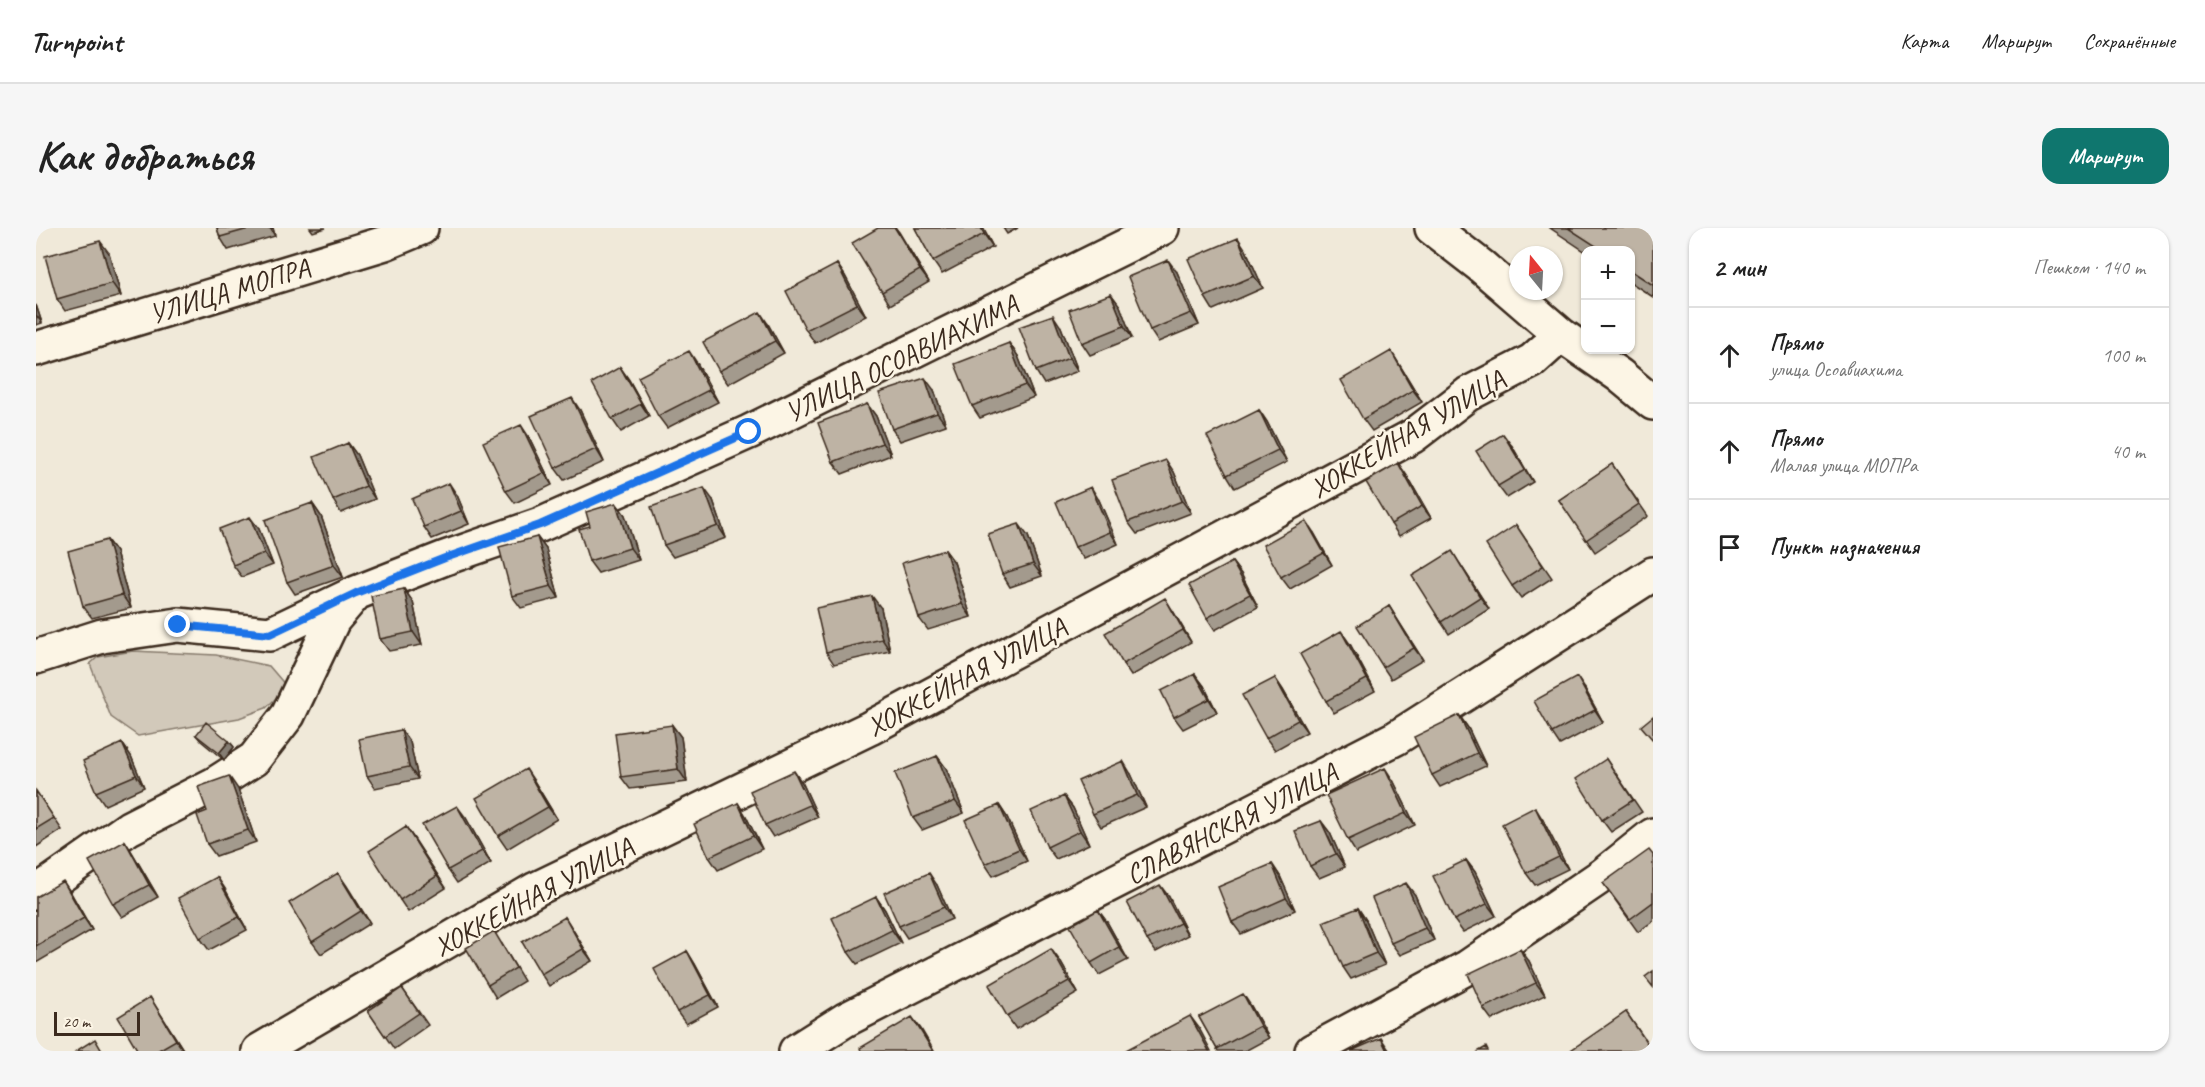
<!DOCTYPE html>
<html lang="ru">
<meta charset="utf-8">
<style>
body{margin:0;font-family:Caveat,sans-serif;background:#f6f6f6;color:#222}
.controls{position:absolute;right:18px;top:18px;display:grid;overflow:hidden;border-radius:12px;box-shadow:0 2px 4px #0004}
.controls button{width:54px;height:54px;display:grid;place-items:center;padding:0;border:0;border-bottom:2px solid #e0e0e0;background:#fff;color:#222;font:30px sans-serif}
.compass{position:absolute;left:1473px;top:18px;width:54px;height:54px;border-radius:50%;background:#fff;box-shadow:0 2px 4px #0004;rotate:342deg}
.scale{position:absolute;left:18px;bottom:15px;width:86px;box-sizing:border-box;padding-left:6px;border:3px solid #3b2a1e;border-top:0;font-size:16px;line-height:21px;white-space:nowrap;color:#3b2a1e;-webkit-text-stroke:4px #fcf5e5;paint-order:stroke}
.stop{position:absolute;width:18px;height:18px;margin:-14px;border:4px solid #1a73e8;border-radius:50%;background:#fff}
.stop.end{background:#1a73e8;border-color:#fff;box-shadow:0 2px 6px #0008}
.list{margin:0;padding:0;list-style:none}
h2{display:flex;justify-content:space-between;align-items:center;height:78px;margin:0;padding:0 24px;font-size:26px}
h2 small{font-size:20px;font-weight:400;color:#767676}
.list li{display:grid;grid-template-columns:39px 1fr auto;gap:18px;align-items:center;box-sizing:border-box;height:96px;padding:0 24px;border-top:2px solid #e0e0e0}
.list b{display:block;font-size:22px;white-space:nowrap}
.list p{margin:0;font-size:20px;white-space:nowrap;color:#767676}
.list em{font-size:20px;font-style:normal;color:#767676}
.icon{flex:none;width:33px;height:33px;fill:none;stroke:currentColor;stroke-width:2;stroke-linecap:round;stroke-linejoin:round}
.map{position:relative;flex:none;width:1617px;height:823px;overflow:hidden;border-radius:18px}
header{display:flex;align-items:center;gap:36px;box-sizing:border-box;height:84px;padding:0 30px;background:#fff;border-bottom:2px solid #e0e0e0}
header strong{font-size:28px}
nav{display:flex;gap:33px;margin-inline-start:auto;font-size:21px}
.intro{display:flex;align-items:center;justify-content:space-between;box-sizing:border-box;height:144px;padding:0 36px}
h1{margin:0;font-size:42px}
.button{padding:15px 27px;border-radius:18px;background:#0f766e;color:#fff;font-size:21px;font-weight:700}
main{display:flex;gap:36px;padding:0 36px}
aside{flex:1;background:#fff;border-radius:18px;box-shadow:0 2px 4px #0004}
.map>svg:first-child{display:block}
.green{fill:#d2c9ba;stroke:#867a6c;stroke-width:1.5}
.lines{fill:none;stroke-linecap:round;stroke-linejoin:round}
.minor-casing{stroke:#3b2a1e;stroke-width:38}
.minor{stroke:#fcf5e5;stroke-width:33}
.wall{fill:#a39a8d;stroke:#3b2a1e;stroke-width:1.5}
.shaded-wall{fill:#857d73;stroke:#3b2a1e;stroke-width:1.5}
.building{fill:#beb3a4;stroke:#3b2a1e;stroke-width:1.5}
.route{stroke:#1a73e8;stroke-width:8}
.labels{text-anchor:middle;stroke-width:5;stroke-linejoin:round;paint-order:stroke}
.street-label{font-size:28px;fill:#3b2a1e;stroke:#fcf5e5}
</style>
<header>
<strong>Turnpoint</strong>
<nav><a>Карта</a><a>Маршрут</a><a>Сохранённые</a></nav>
</header>
<div class="intro"><h1>Как добраться</h1><a class="button">Маршрут</a></div>
<main>
<div class="map">
<svg width="1617" height="823" viewBox="0 0 1617 823">
<rect width="100%" height="100%" fill="#f0e9d9"/>
<filter id="ink" filterUnits="userSpaceOnUse"><feTurbulence type="fractalNoise" baseFrequency=".0167" numOctaves="2"/><feDisplacementMap in="SourceGraphic" scale="12" xChannelSelector="R" yChannelSelector="G"/><feConvolveMatrix kernelMatrix="1 2 1 2 8 2 1 2 1" color-interpolation-filters="sRGB"/></filter>
<g filter="url(#ink)">
<path class="green" d="M97,423L180,427L233,438L251,459L230,480L203,490L102,508L75,489L54,436L62,429Z"/>
<g class="lines">
<defs>
<path id="minor" d="M1396,0L1445,38L1525,107
M0,121L349,15L385,0
M0,429L66,408L142,397L234,406L313,368
M0,665L93,600L179,556L218,531L252,487L297,392L320,365L409,330L504,297L713,204L1126,0
M223,823L500,661L834,500L1377,208L1432,166L1496,133L1525,107L1583,147L1617,175
M760,823L809,792L1360,510L1617,346
M1276,823L1432,739L1567,647L1617,607"/>
</defs>
<use href="#minor" class="minor-casing"/>
<use href="#minor" class="minor"/>
</g>
<path class="wall" d="M181,0H237L239,8L192,22L184,9Z
M274,0H290L277,4Z
M842,0H860L893,54L854,77L846,64Z
M879,0H947L957,19L906,46L897,33Z
M967,0H982L971,6Z
M1514,0H1617V69L1594,54V22H1550V24Z
M1210,22L1227,60L1177,82L1169,69Z
M73,25L85,68L29,83L21,71Z
M801,36L809,48L830,88L779,115L770,102Z
M1141,44L1163,97L1122,114L1114,102Z
M1075,66L1084,78L1096,110L1054,127L1046,115Z
M0,77L6,95L0,97Z
M732,96L748,125L692,156L683,143Z
M1025,99L1042,143L1008,156L1000,143Z
M973,115L982,128L998,169L944,190L936,178Z
M1355,123L1363,136L1386,174L1336,203L1327,191Z
M661,135L682,174L631,200L622,188Z
M584,139L593,152L613,188L585,204L576,191Z
M898,162L910,197L864,213L856,201Z
M831,176L840,188L855,227L806,246L797,234Z
M544,182L568,234L528,252L519,240Z
M1223,182L1231,194L1251,234L1199,260L1191,247Z
M493,209L516,257L479,275L470,263Z
M312,215L321,227L339,271L305,285L297,272Z
M1476,218L1497,254L1471,270L1462,258Z
M1362,235L1371,248L1395,290L1363,308L1355,296Z
M1576,236L1612,288L1559,324L1523,272Z
M1138,244L1155,285L1101,306L1092,294Z
M421,267L433,296L396,311L388,299Z
M677,272L690,310L637,329L628,317Z
M1063,272L1082,316L1048,331L1039,319Z
M276,275L285,288L307,349L259,366L251,354Z
M580,275L589,287L603,332L562,345L553,333L554,298Z
M1480,297L1516,350L1485,370L1476,358Z
M223,301L237,337L206,349L197,337Z
M1278,305L1296,337L1254,361L1245,349Z
M992,308L1006,348L974,359L966,346Z
M501,309L510,321L523,370L485,380L476,368Z
M71,312L80,324L95,380L56,390L47,378Z
M909,322L918,334L935,389L892,402L883,390Z
M1196,334L1205,346L1222,379L1179,402L1171,390Z
M1424,336L1453,381L1413,406L1405,394Z
M368,361L377,374L386,417L353,423L344,411Z
M1353,378L1387,432L1355,451L1347,439Z
M845,380L854,423L798,436L790,424Z
M1137,383L1155,414L1095,448L1087,436Z
M1314,416L1339,463L1298,485L1290,473Z
M1159,446L1168,458L1181,484L1147,501L1138,489Z
M1239,450L1247,462L1271,504L1239,522L1230,510Z
M1549,461L1567,494L1524,517L1516,505Z
M1423,487L1432,500L1450,538L1404,559L1396,547Z
M636,497L645,509L651,554L594,561L585,549Z
M160,507L193,513L198,519L188,532L165,513Z
M374,514L382,551L339,560L331,548Z
M86,515L95,528L108,559L69,577L60,564Z
M901,528L910,540L928,585L886,602L877,590Z
M1570,531L1606,584L1575,604L1566,592Z
M1095,546L1110,579L1065,599L1057,586Z
M1357,552L1379,597L1320,625L1312,612Z
M498,553L521,591L471,621L462,608Z
M767,556L782,589L737,609L729,597Z
M202,561L220,614L180,628L171,616V583Z
M0,563L26,602L0,619Z
M1028,568L1037,580L1053,616L1020,631L1011,619Z
M702,575L710,588L726,621L682,642L673,629Z
M963,577L971,589L991,633L957,648L949,636Z
M430,590L455,635L421,655L412,642Z
M1507,592L1532,641L1499,657L1490,645Z
M1285,593L1294,605L1309,639L1283,650L1274,638Z
M370,599L410,660L372,684L364,672Z
M89,613L97,626L122,669L86,689L77,676Z
M1617,627V693L1602,704L1567,655Z
M1430,632L1439,644L1460,688L1427,704L1418,692Z
M1236,636L1244,648L1259,682L1205,706L1196,694Z
M302,645L334,695L285,726L276,714Z
M181,649L189,661L211,702L173,722L164,710Z
M901,657L916,691L871,710L863,698Z
M35,665L56,702L0,735V669Z
M1379,667L1398,712L1364,727L1355,715Z
M840,669L849,682L865,715L821,736L812,724Z
M1133,669L1152,707L1120,724L1111,712Z
M1322,680L1330,692L1349,737L1315,751L1307,739Z
M1062,682L1071,694L1092,732L1063,747L1055,735Z
M529,689L537,702L556,733L513,758L505,746Z
M466,716L488,753L460,770L452,757Z
M651,723L659,736L682,779L650,796L641,784Z
M1024,733L1042,765L980,801L971,788Z
M1493,733L1509,767L1456,792L1447,780Z
M366,760L392,797L358,821L332,783Z
M1215,778L1233,810L1209,823H1182L1163,789Z
M122,782L148,823H102Z
M1590,784L1617,823H1535Z"/>
<path class="shaded-wall" d="M234,0H237L239,8Z
M859,0L863,4L893,54L884,42Z
M945,0H947L957,19L948,6Z
M1202,10L1210,22L1227,60L1218,48Z
M64,13L73,25L85,68L76,55Z
M1132,32L1141,44L1163,97L1155,85Z
M801,36L809,48L830,88L821,76Z
M1075,66L1084,78L1096,110L1088,98Z
M0,77L6,95L0,87Z
M724,84L732,96L748,125L739,113Z
M1017,87L1025,99L1042,143L1033,130Z
M973,115L982,128L998,169L989,157Z
M653,123L661,135L682,174L673,162Z
M1355,123L1363,136L1386,174L1377,162Z
M584,139L593,152L613,188L605,176Z
M889,150L898,162L910,197L901,185Z
M536,170L544,182L568,234L560,221Z
M831,176L840,188L855,227L846,215Z
M1223,182L1231,194L1251,234L1242,222Z
M485,197L493,209L516,257L508,245Z
M1467,206L1476,218L1497,254L1489,242Z
M312,215L321,227L339,271L330,258Z
M1130,232L1138,244L1155,285L1146,273Z
M1362,235L1371,248L1395,290L1386,278Z
M413,255L421,267L433,296L425,283Z
M1055,259L1063,272L1082,316L1074,304Z
M668,260L677,272L690,310L682,298Z
M276,275L285,288L307,349L298,337Z
M580,275L589,287L603,332L594,320Z
M214,289L223,301L237,337L228,325Z
M1270,293L1278,305L1296,337L1288,325Z
M983,296L992,308L1006,348L997,336Z
M501,309L510,321L523,370L515,358Z
M71,312L80,324L95,380L86,367Z
M909,322L918,334L935,389L926,376Z
M1416,323L1424,336L1453,381L1444,369Z
M1196,334L1205,346L1222,379L1214,366Z
M368,361L377,374L386,417L377,404Z
M836,368L845,380L854,423L846,411Z
M1129,370L1137,383L1155,414L1147,402Z
M1353,378L1361,391L1387,432L1378,420Z
M1305,403L1314,416L1339,463L1331,451Z
M1159,446L1168,458L1181,484L1173,471Z
M1541,449L1549,461L1567,494L1559,482Z
M1239,450L1247,462L1271,504L1262,492Z
M1423,487L1432,500L1450,538L1441,525Z
M636,497L645,509L651,554L642,541Z
M365,502L374,514L382,551L373,539Z
M193,513L198,519L188,532L183,525Z
M86,515L95,528L108,559L100,547Z
M901,528L910,540L928,585L919,573Z
M1087,533L1095,546L1110,579L1101,567Z
M1349,540L1357,552L1379,597L1370,585Z
M490,541L498,553L521,591L512,579Z
M758,543L767,556L782,589L774,577Z
M193,548L202,561L220,614L212,602Z
M1028,568L1037,580L1053,616L1044,603Z
M702,575L710,588L726,621L717,608Z
M963,577L971,589L991,633L983,621Z
M421,578L430,590L455,635L446,623Z
M1499,579L1507,592L1532,641L1523,629Z
M1285,593L1294,605L1309,639L1300,626Z
M370,599L379,612L410,660L401,648Z
M89,613L97,626L122,669L113,657Z
M1430,632L1439,644L1460,688L1451,676Z
M1236,636L1244,648L1259,682L1250,670Z
M302,645L311,658L334,695L325,683Z
M893,645L901,657L916,691L908,679Z
M181,649L189,661L211,702L203,689Z
M27,653L35,665L56,702L48,690Z
M1370,655L1379,667L1398,712L1389,700Z
M1124,657L1133,669L1152,707L1144,695Z
M840,669L849,682L865,715L856,702Z
M1322,680L1330,692L1349,737L1340,725Z
M1062,682L1071,694L1092,732L1083,719Z
M529,689L537,702L556,733L547,721Z
M1015,721L1024,733L1042,765L1033,753Z
M1484,721L1493,733L1509,767L1500,755Z
M651,723L659,736L682,779L674,767Z
M1207,766L1215,778L1233,810L1224,798Z
M114,769L122,782L148,823L140,812Z
M1154,788L1163,800L1175,823H1173Z
M876,789L885,801L898,823H897Z
M1345,810L1353,822L1354,823H1351Z"/>
<path class="building" d="M181,0H216L184,9Z
M842,0H859L884,42L846,64L816,15Z
M879,0H945L948,6L897,33Z
M1532,0H1617V57L1594,42V22H1566Z
M1202,10L1218,48L1169,69L1152,31Z
M64,13L76,55L21,71L9,28Z
M1132,32L1155,85L1114,102L1092,49Z
M801,36L821,76L770,102L750,63Z
M1075,66L1088,98L1046,115L1033,82Z
M724,84L739,113L683,143L667,114Z
M1017,87L1033,130L1000,143L983,99Z
M973,115L989,157L936,178L919,136Z
M653,123L673,162L622,188L602,149Z
M1355,123L1377,162L1327,191L1305,152Z
M584,139L605,176L576,191L556,155Z
M889,150L901,185L856,201L843,165Z
M536,170L560,221L519,240L495,188Z
M831,176L846,215L797,234L782,195Z
M1223,182L1242,222L1191,247L1171,208Z
M485,197L508,245L470,263L447,214Z
M1467,206L1489,242L1462,258L1440,223Z
M312,215L330,258L297,272L278,229Z
M1130,232L1146,273L1092,294L1076,252Z
M1362,235L1386,278L1355,296L1330,254Z
M1576,236L1603,276L1550,312L1523,272Z
M413,255L425,283L388,299L376,271Z
M1055,259L1074,304L1039,319L1020,274Z
M668,260L682,298L628,317L615,279Z
M276,275L298,337L251,354L229,292Z
M580,275L594,320L553,333L543,301L554,298L550,284Z
M214,289L228,325L197,337L183,301Z
M1270,293L1288,325L1245,349L1227,317Z
M983,296L997,336L966,346L952,306Z
M1480,297L1507,338L1476,358L1450,317Z
M501,309L515,358L476,368L463,319Z
M71,312L86,367L47,378L32,323Z
M909,322L926,376L883,390L866,335Z
M1416,323L1444,369L1405,394L1376,348Z
M1196,334L1214,366L1171,390L1153,357Z
M368,361L377,404L344,411L335,368Z
M836,368L846,411L790,424L780,380Z
M1129,370L1147,402L1087,436L1069,405Z
M1353,378L1378,420L1347,439L1321,398Z
M1305,403L1331,451L1290,473L1264,426Z
M1159,446L1173,471L1138,489L1125,463Z
M1541,449L1559,482L1516,505L1498,473Z
M1239,450L1262,492L1230,510L1206,467Z
M1423,487L1441,525L1396,547L1378,509Z
M1617,488V512L1605,498Z
M170,494L193,513L183,525L160,507Z
M636,497L642,541L585,549L579,505Z
M365,502L373,539L331,548L323,511Z
M86,515L100,547L60,564L47,533Z
M901,528L919,573L877,590L859,545Z
M1570,531L1597,572L1566,592L1540,551Z
M1087,533L1101,567L1057,586L1042,553Z
M1349,540L1370,585L1312,612L1290,567Z
M490,541L512,579L462,608L440,570Z
M758,543L774,577L729,597L714,563Z
M193,548L212,602L171,616L161,587L171,583L162,559Z
M0,563L18,590L0,601Z
M1028,568L1044,603L1011,619L995,583Z
M702,575L717,608L673,629L658,596Z
M963,577L983,621L949,636L929,592Z
M421,578L446,623L412,642L386,597Z
M1499,579L1523,629L1490,645L1466,596Z
M1285,593L1300,626L1274,638L1259,603Z
M370,599L401,648L364,672L333,623Z
M89,613L113,657L77,676L53,633Z
M1613,622L1617,627V674L1594,691L1567,655Z
M1430,632L1451,676L1418,692L1397,648Z
M1236,636L1250,670L1196,694L1182,659Z
M302,645L325,683L276,714L253,675Z
M893,645L908,679L863,698L848,665Z
M181,649L203,689L164,710L142,670Z
M27,653L48,690L0,718V669Z
M1370,655L1389,700L1355,715L1336,670Z
M1124,657L1144,695L1111,712L1091,674Z
M840,669L856,702L812,724L796,690Z
M1322,680L1340,725L1307,739L1287,694Z
M1062,682L1083,719L1055,735L1034,698Z
M529,689L547,721L505,746L486,714Z
M458,703L480,740L452,757L430,720Z
M1015,721L1033,753L971,788L953,757Z
M1484,721L1500,755L1447,780L1432,746Z
M651,723L674,767L641,784L618,741Z
M1617,743V759L1609,749Z
M366,760L383,785L349,808L332,783Z
M1207,766L1224,798L1181,821L1163,789Z
M114,769L140,812L121,823H102L82,789Z
M1590,784L1613,818L1605,823H1535V822Z
M1154,788L1173,823H1090V822Z
M876,789L897,823H825L824,820Z
M1345,810L1351,823H1315Z
M59,811L66,823H40Z
M1450,819L1452,823H1443Z"/>
</g>
<g class="lines" filter="url(#ink)">
<path class="route" d="M142,397L234,406L320,365L409,330L504,297L713,204"/>
</g>
<g class="labels">
<g class="street-label">
<text transform="translate(193 62) rotate(-17)" y="10">УЛИЦА МОПРА</text>
<text transform="translate(865 130) rotate(-26)" y="10">УЛИЦА ОСОАВИАХИМА</text>
<text transform="translate(1371 205) rotate(-31)" y="10">ХОККЕЙНАЯ УЛИЦА</text>
<text transform="translate(930 448) rotate(-28)" y="10">ХОККЕЙНАЯ УЛИЦА</text>
<text transform="translate(1195 595) rotate(-27)" y="10">СЛАВЯНСКАЯ УЛИЦА</text>
<text transform="translate(497 668) rotate(-28)" y="10">ХОККЕЙНАЯ УЛИЦА</text>
</g>
</g>
</svg>
<div class="controls">
<button>+</button>
<button>−</button>
</div>
<svg class="compass" viewBox="-18 -18 36 36"><path d="M0-13l5 13h-10z" fill="#e53935"/><path d="M0 13l5-13h-10z" fill="#767676"/></svg>
<div class="scale">20 m</div>
<div class="stop" style="left:713px;top:204px"></div>
<div class="stop end" style="left:142px;top:397px"></div>
</div>
<aside>
<h2>2 мин<small>Пешком · 140 m</small></h2>
<ul class="list">
<li><svg class="icon" aria-label="ahead" viewBox="0 0 24 24"><path d="M12 20V5M6 11l6-6 6 6"/></svg><div><b>Прямо</b><p>улица Осоавиахима</p></div><em>100 m</em></li>
<li><svg class="icon" aria-label="ahead" viewBox="0 0 24 24"><path d="M12 20V5M6 11l6-6 6 6"/></svg><div><b>Прямо</b><p>Малая улица МОПРа</p></div><em>40 m</em></li>
<li><svg class="icon" aria-label="arrive" viewBox="0 0 24 24"><path d="M6 21V4h12l-3 4 3 4H6"/></svg><div><b>Пункт назначения</b></div></li>
</ul>
</aside>
</main>
